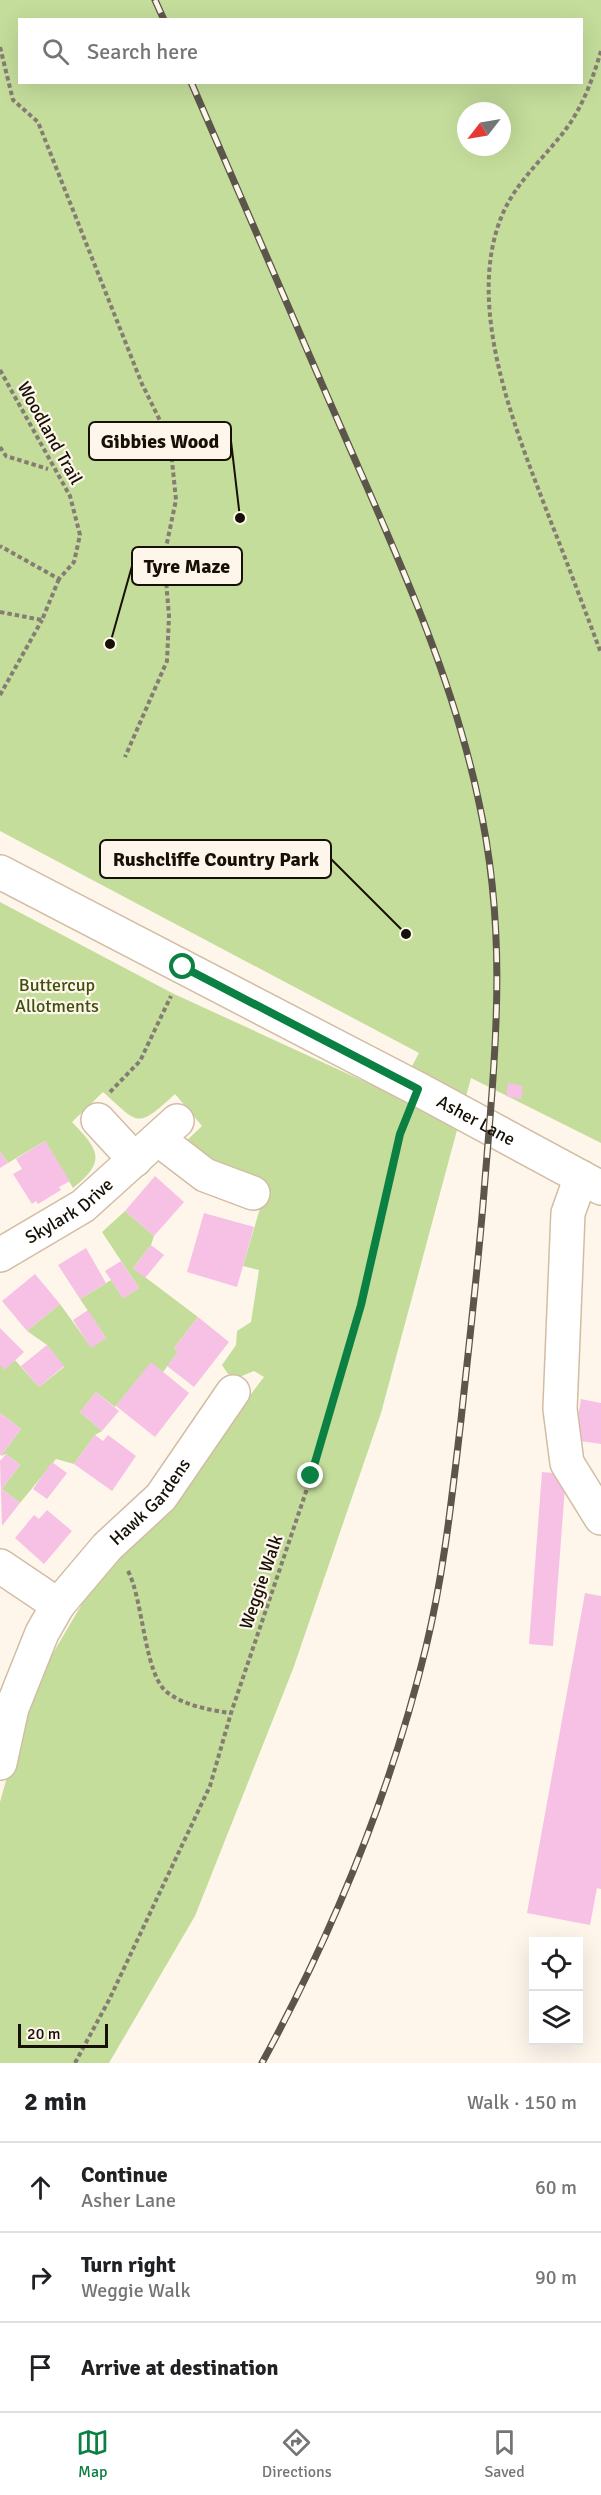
<!DOCTYPE html>
<meta charset="utf-8">
<style>
body{margin:0;font-family:Signika,sans-serif;background:#f6f6f6;color:#202124}
.controls{position:absolute;right:18px;bottom:18px;display:grid;overflow:hidden;border-radius:0px;box-shadow:0 6px 24px #0002}
.controls button{width:54px;height:54px;display:grid;place-items:center;padding:0;border:0;border-bottom:2px solid #e0e0e0;background:#fff;color:#202124;font:30px sans-serif}
.compass{position:absolute;left:457px;top:102px;width:54px;height:54px;border-radius:50%;background:#fff;box-shadow:0 6px 24px #0002;rotate:239deg}
.scale{position:absolute;left:18px;bottom:15px;width:90px;box-sizing:border-box;padding-left:6px;border:3px solid #171007;border-top:0;font-size:16px;line-height:21px;white-space:nowrap;color:#171007;-webkit-text-stroke:4px #fef6eb;paint-order:stroke}
.stop{position:absolute;width:18px;height:18px;margin:-14px;border:4px solid #0b8043;border-radius:50%;background:#fff}
.stop.end{background:#0b8043;border-color:#fff;box-shadow:0 2px 6px #0008}
.list{margin:0;padding:0;list-style:none}
h2{display:flex;justify-content:space-between;align-items:center;height:78px;margin:0;padding:0 24px;font-size:26px}
h2 small{font-size:20px;font-weight:400;color:#757577}
.list li{display:grid;grid-template-columns:39px 1fr auto;gap:18px;align-items:center;box-sizing:border-box;height:90px;padding:0 24px;border-top:2px solid #e0e0e0}
.list b{display:block;font-size:22px;white-space:nowrap}
.list p{margin:0;font-size:20px;white-space:nowrap;color:#757577}
.list em{font-size:20px;font-style:normal;color:#757577}
.icon{flex:none;width:33px;height:33px;fill:none;stroke:currentColor;stroke-width:2;stroke-linecap:round;stroke-linejoin:round}
.map{position:relative;flex:none;width:601px;height:2063px;overflow:hidden}
.search{position:absolute;background:#fff;box-shadow:0 6px 24px #0002;left:18px;right:18px;top:18px;height:66px;display:flex;align-items:center;gap:15px;box-sizing:border-box;padding:0 21px;border-radius:0px;color:#757577;font-size:22px}
.sheet{height:348px;background:#fff}
nav{display:flex;justify-content:space-around;align-items:center;box-sizing:border-box;height:84px;border-top:2px solid #e0e0e0;background:#fff;font-size:16px;color:#757577}
nav a{display:grid;justify-items:center;gap:3px}
nav .on{color:#0b8043}
.map>svg:first-child{display:block}
.green{fill:#c4dd9b;fill-rule:evenodd}
.building{fill:#f6c1e5}
.lines{fill:none;stroke-linecap:round;stroke-linejoin:round}
.minor-casing{stroke:#d2bda4;stroke-width:36}
.path{stroke:#857d73;stroke-width:4;stroke-dasharray:4.5 3;stroke-linecap:butt}
.minor{stroke:#fff;stroke-width:33}
.rail-casing{stroke:#5c554b;stroke-width:7}
.rail{stroke:#fef6eb;stroke-width:4.5;stroke-dasharray:14;stroke-linecap:butt}
.route{stroke:#0b8043;stroke-width:8}
.labels{text-anchor:middle;stroke-width:4.5;stroke-linejoin:round;paint-order:stroke}
.street-label{font-size:18px;fill:#171007;stroke:#fef6eb}
.park-label{font-size:18px;fill:#3d510b;stroke:#fef6eb}
.leader{fill:none;stroke:#171007;stroke-width:2}
.callout-dot{fill:#171007;stroke:#fef6eb;stroke-width:2}
.callout{fill:#fef6eb;stroke:#171007;stroke-width:2}
.callout-label{font-size:20px;text-anchor:middle;font-weight:bold;fill:#171007}
</style>
<div class="map">
<svg width="601" height="2063" viewBox="0 0 601 2063">
<rect width="100%" height="100%" fill="#fef6eb"/>
<path class="green" d="M0,0H601V1143L471,1078L381,1413L293,1669L195,1916L109,2063H0V1802L23,1720L46,1665L112,1553L224,1429L264,1377L254,1371L237,1378L228,1374L222,1365L236,1345L237,1331L251,1322L259,1270L243,1266L261,1205L244,1181L183,1144L202,1126L175,1094C136,1130 139,1124 103,1092L72,1122C99,1150 107,1161 73,1188L45,1141L8,1163L0,1151V902L172,993L396,1096L419,1053L0,831ZM20,20H582V82H20ZM466,111H502V147H466Z
M125,1211L154,1236L151,1245L133,1268L198,1317L174,1348L178,1352L163,1372L151,1363L115,1407L96,1392L80,1412L102,1431L95,1435L74,1464L56,1459L20,1503L2,1489L20,1465L6,1454L1,1456L21,1429L0,1413V1365L15,1360L39,1387L64,1367L47,1345L27,1331L60,1304L91,1347L106,1338L80,1299L111,1280L123,1298L139,1288L102,1232Z"/>
<path class="building" d="M508,1083L523,1086L521,1099L506,1096Z
M45,1141L70,1181L59,1187L61,1190L38,1204L36,1201L32,1204L13,1174L22,1169L16,1159Z
M0,1151L8,1163L0,1168Z
M155,1176L184,1202L154,1236L125,1211Z
M204,1213L254,1227L237,1287L187,1272Z
M151,1245L164,1255L145,1278L133,1268Z
M86,1248L106,1283L80,1299L58,1265Z
M121,1261L139,1288L123,1298L105,1271Z
M35,1274L60,1304L27,1331L2,1301Z
M88,1310L106,1338L91,1348L73,1320Z
M198,1317L229,1342L194,1387L167,1366L178,1352L174,1348Z
M0,1328L24,1352L5,1370L0,1365Z
M47,1345L64,1366L39,1387L21,1366Z
M151,1362L189,1393L155,1437L116,1406Z
M96,1392L119,1411L102,1431L80,1412Z
M581,1399L601,1403V1444L574,1440Z
M0,1413L21,1429L1,1456L0,1454Z
M95,1435L103,1441L108,1435L136,1456L112,1491L74,1464Z
M6,1454L20,1465L2,1489L20,1503L2,1526L0,1461Z
M52,1462L67,1473L47,1499L33,1489Z
M542,1472L566,1474L553,1646L529,1644Z
M47,1510L72,1531L44,1564L15,1538L34,1515L39,1519Z
M585,1593L601,1596V1889L597,1888L590,1925L527,1913Z"/>
<g class="lines">
<defs>
<g id="minor">
<path id="s1" d="M0,872L418,1089L601,1188"/>
<path d="M98,1120L135,1160"/>
<path d="M158,1139L205,1175L253,1193"/>
<path d="M581,1177L568,1213L560,1409L567,1463L601,1518"/>
<path id="s2" d="M0,1255L83,1206L177,1121"/>
<path d="M0,1566L58,1605"/>
<path id="s3" d="M0,1763L12,1708L42,1633L58,1605L107,1547L161,1497L233,1392"/>
</g>
</defs>
<use href="#minor" class="minor-casing"/>
<path class="path" d="M0,47L13,100L38,122L142,384L170,441L176,500L164,557L169,616L167,661L125,757
M601,51C593,78 583,106 566,129C545,157 517,181 503,213C463,305 516,430 549,517C567,562 584,608 601,653
M0,370L70,496L80,535L74,562L59,579L0,546
M0,447L6,456L48,469
M0,612L42,620L59,579
M0,695L42,620
M110,1092L140,1061L171,996
M128,1571C144,1602 144,1676 168,1693C186,1706 210,1710 230,1713
M75,2063L109,2000L210,1786L231,1713L311,1477L361,1305L400,1134L407,1117"/>
<use href="#minor" class="minor"/>
<defs>
<path id="rail" d="M155,0L164,20
M191,82C244,204 296,325 349,446C399,560 452,676 478,798C509,936 495,1054 484,1192C478,1268 469,1344 461,1420C452,1496 444,1573 426,1647C391,1792 333,1932 262,2063"/>
</defs>
<use href="#rail" class="rail-casing"/>
<use href="#rail" class="rail"/>
</g>
<g class="lines">
<path class="route" d="M183,967L418,1089L400,1134L361,1305L311,1476"/>
</g>
<g class="labels">
<g class="street-label">
<text transform="translate(50 433) rotate(61)" y="6">Woodland Trail</text>
<text dy="6" stroke="none"><textPath href="#s1" startOffset="537">Asher Lane</textPath></text>
<text dy="6" stroke="none"><textPath href="#s2" startOffset="82">Skylark Drive</textPath></text>
<text dy="6" stroke="none"><textPath href="#s3" startOffset="308">Hawk Gardens</textPath></text>
<text transform="translate(261 1582) rotate(-71)" y="6">Weggie Walk</text>
</g>
<g class="park-label">
<text x="57" y="991">Buttercup<tspan x="57" dy="21">Allotments</tspan></text>
</g>
</g>
<path class="leader" d="M240 518L231 441M110 644L132 566M406 934L331 859"/>
<g class="callout-dot">
<circle cx="240" cy="518" r="6"/>
<circle cx="110" cy="644" r="6"/>
<circle cx="406" cy="934" r="6"/>
</g>
<g class="callout">
<rect x="89" y="422" width="142" height="38" rx="6"/>
<rect x="132" y="547" width="110" height="38" rx="6"/>
<rect x="100" y="840" width="231" height="38" rx="6"/>
</g>
<g class="callout-label">
<text x="160" y="448">Gibbies Wood</text>
<text x="187" y="573">Tyre Maze</text>
<text x="216" y="866">Rushcliffe Country Park</text>
</g>
</svg>
<div class="controls">
<button><svg class="icon" aria-label="locate" viewBox="0 0 24 24"><circle cx="12" cy="12" r="6"/><path d="M12 2v4M12 18v4M2 12h4M18 12h4"/></svg></button>
<button><svg class="icon" aria-label="layers" viewBox="0 0 24 24"><path d="M12 4l9 5-9 5-9-5zM3 14l9 5 9-5"/></svg></button>
</div>
<svg class="compass" viewBox="-18 -18 36 36"><path d="M0-13l5 13h-10z" fill="#e53935"/><path d="M0 13l5-13h-10z" fill="#757577"/></svg>
<div class="scale">20 m</div>
<div class="stop" style="left:183px;top:967px"></div>
<div class="stop end" style="left:311px;top:1476px"></div>
<div class="search"><svg class="icon" aria-label="search" viewBox="0 0 24 24"><circle cx="10" cy="10" r="6"/><path d="M15 15l6 6"/></svg>Search here</div>
</div>
<section class="sheet">
<h2>2 min<small>Walk · 150 m</small></h2>
<ul class="list">
<li><svg class="icon" aria-label="ahead" viewBox="0 0 24 24"><path d="M12 20V5M6 11l6-6 6 6"/></svg><div><b>Continue</b><p>Asher Lane</p></div><em>60 m</em></li>
<li><svg class="icon" aria-label="right" viewBox="0 0 24 24"><path d="M7 20v-9h11M14 6l5 5-5 5"/></svg><div><b>Turn right</b><p>Weggie Walk</p></div><em>90 m</em></li>
<li><svg class="icon" aria-label="arrive" viewBox="0 0 24 24"><path d="M6 21V4h12l-3 4 3 4H6"/></svg><div><b>Arrive at destination</b></div></li>
</ul>
</section>
<nav>
<a class="on"><svg class="icon" aria-label="map" viewBox="0 0 24 24"><path d="M3 6l6-2 6 2 6-2v14l-6 2-6-2-6 2zM9 4v14M15 6v14"/></svg>Map</a>
<a><svg class="icon" aria-label="directions" viewBox="0 0 24 24"><path d="M12 3l9 9-9 9-9-9zM9 14v-3h6M13 9l2 2-2 2"/></svg>Directions</a>
<a><svg class="icon" aria-label="saved" viewBox="0 0 24 24"><path d="M7 4h10v16l-5-4-5 4z"/></svg>Saved</a>
</nav>
